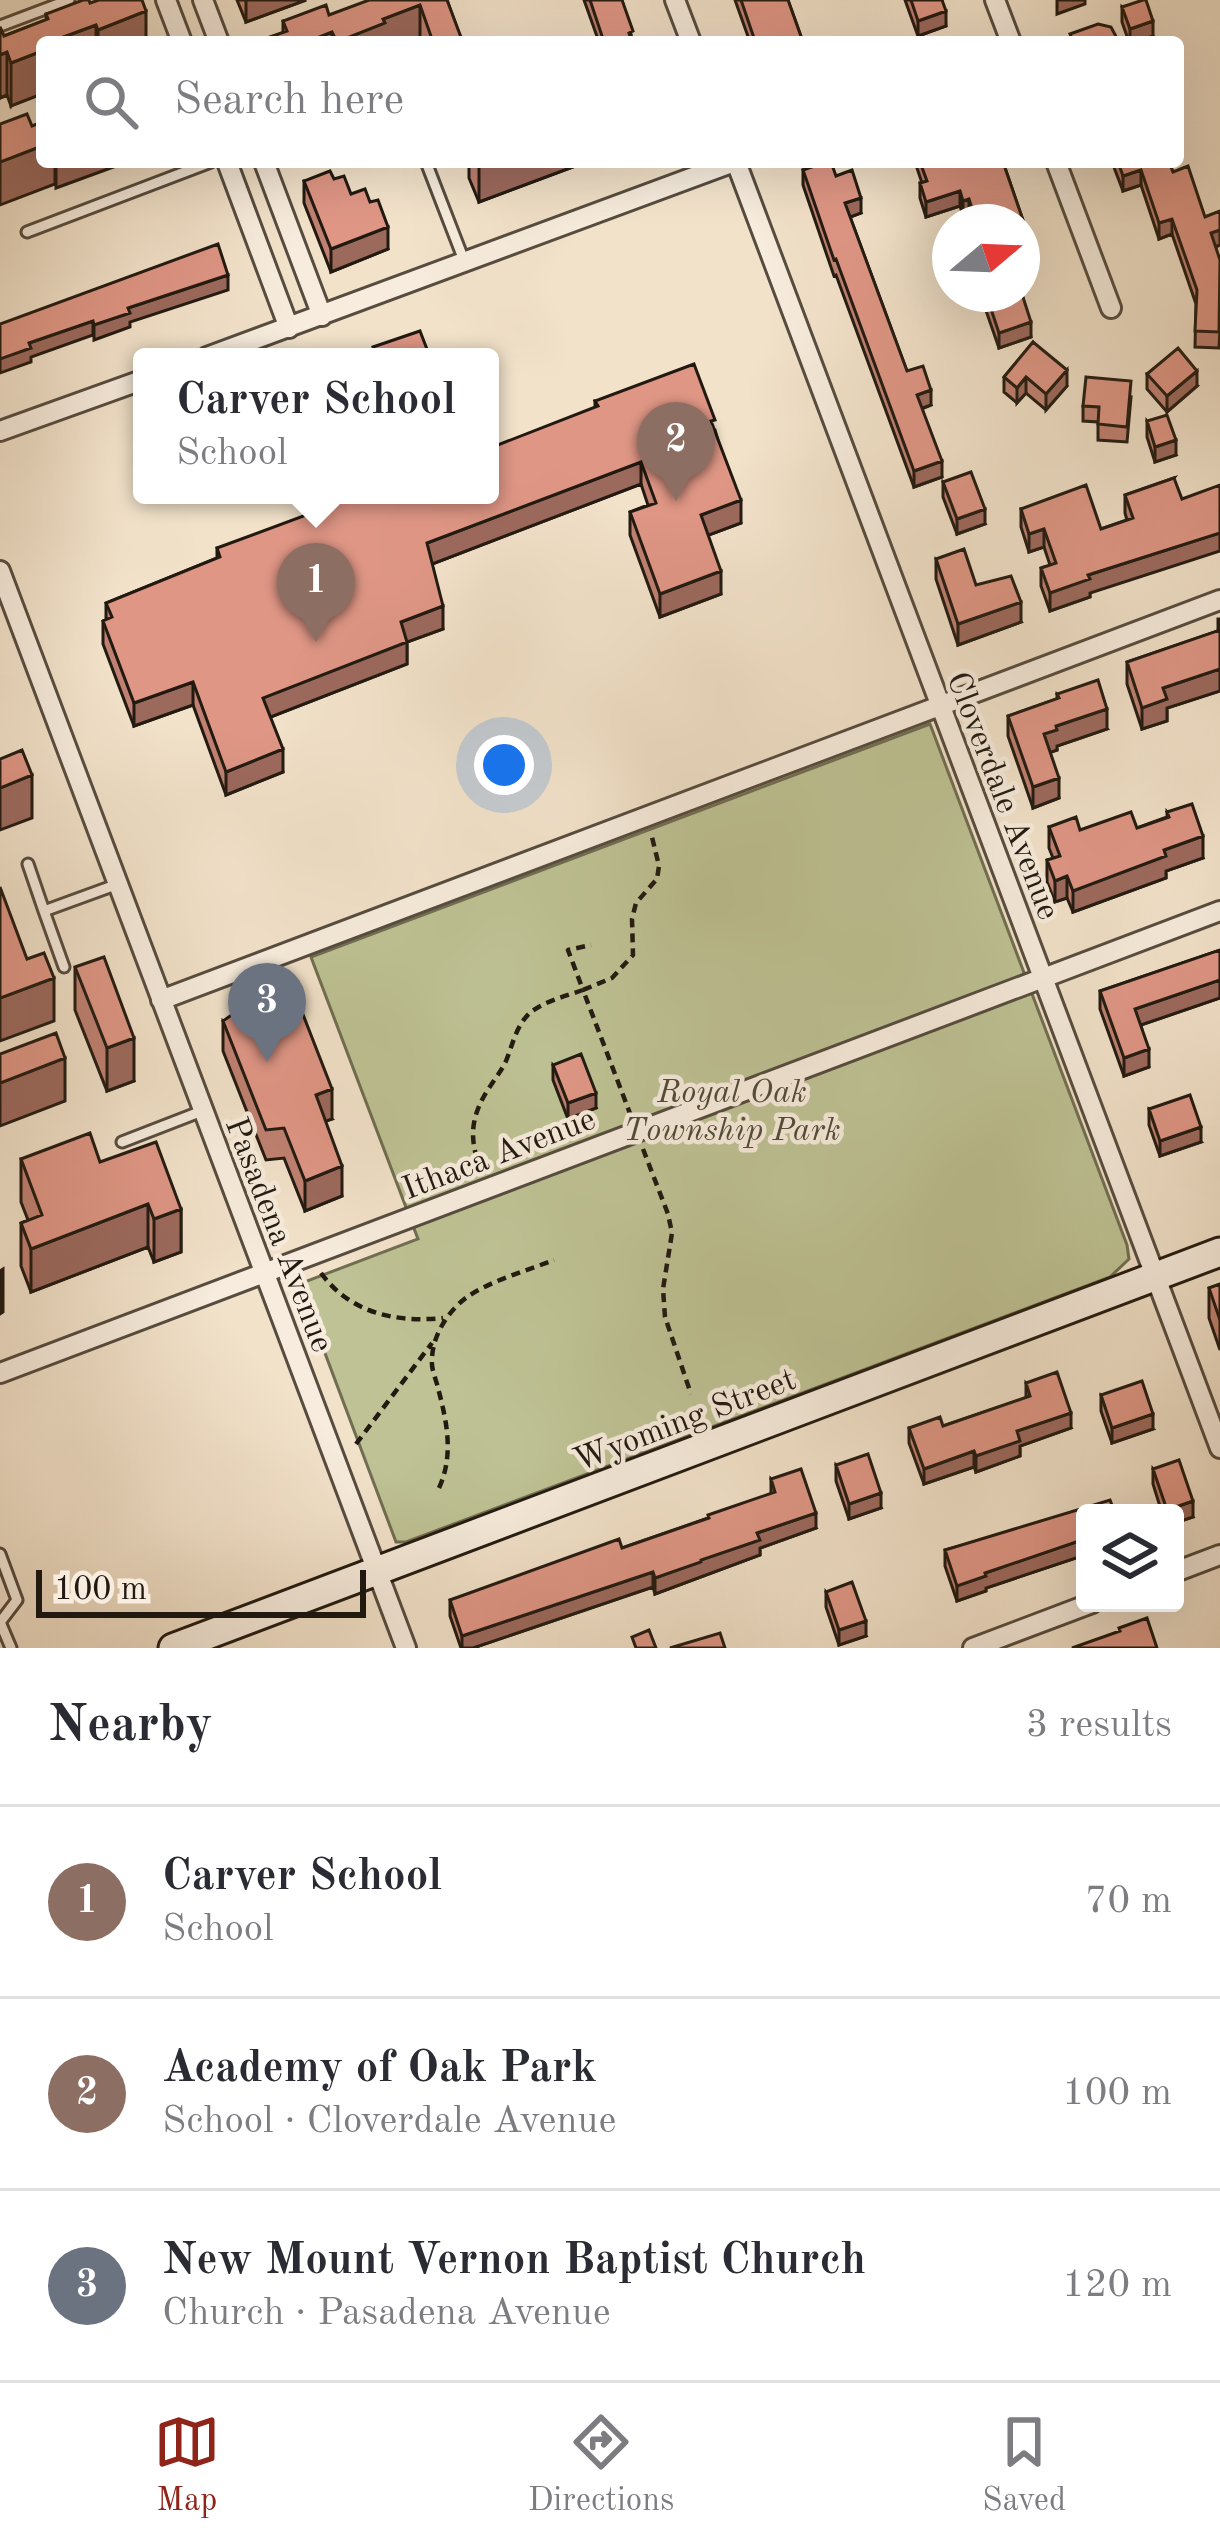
<!DOCTYPE html>
<meta charset="utf-8">
<style>
body{margin:0;font-family:"Old Standard TT",serif;background:#f2f2f3;color:#2b2b33}
.controls{position:absolute;right:36px;bottom:36px;display:grid;overflow:hidden;border-radius:12px;box-shadow:0 12px 48px #0002}
.controls button{width:108px;height:108px;display:grid;place-items:center;padding:0;border:0;border-bottom:3px solid #e1e1e2;background:#fff;color:#2b2b33;font:60px sans-serif}
.compass{position:absolute;left:932px;top:204px;width:108px;height:108px;border-radius:50%;background:#fff;box-shadow:0 12px 48px #0002;rotate:71deg}
.scale{position:absolute;left:36px;bottom:30px;width:330px;box-sizing:border-box;padding-left:12px;border:6px solid #221a11;border-top:0;font-size:33px;line-height:42px;white-space:nowrap;color:#221a11;-webkit-text-stroke:9px #f7ecdd;paint-order:stroke}
.you{position:absolute;left:504px;top:765px;width:42px;height:42px;margin:-30px;border:9px solid #fff;border-radius:50%;background:#1a73e8;box-shadow:0 0 0 18px #1a73e833}
.badge{display:grid;place-items:center;width:78px;height:78px;border-radius:50%;background:#8f2418;color:#fff;font-size:39px;font-weight:700}
.pin{position:absolute;translate:-50% -99px;filter:drop-shadow(0 3px 6px #0008)}
.pin::after{content:'';position:absolute;top:63px;width:42px;height:36px;background:inherit;clip-path:polygon(0 0,100% 0,50% 100%)}
.popup{position:absolute;left:133px;top:348px;width:366px;height:156px;box-sizing:border-box;display:grid;place-content:center;border-radius:12px;background:#fff;filter:drop-shadow(0 3px 9px #0005);font-size:39px;white-space:nowrap;color:#7c7c81}
.popup b{font-size:45px;color:#2b2b33}
.popup::after{content:'';position:absolute;left:50%;top:100%;margin-left:-24px;border:24px solid transparent;border-top-color:#fff}
.list{margin:0;padding:0;list-style:none}
h2{display:flex;justify-content:space-between;align-items:center;height:156px;margin:0;padding:0 48px;font-size:51px}
h2 small{font-size:39px;font-weight:400;color:#7c7c81}
.list li{display:grid;grid-template-columns:78px 1fr auto;gap:36px;align-items:center;box-sizing:border-box;height:192px;padding:0 48px;border-top:3px solid #e1e1e2}
.list b{display:block;font-size:45px;white-space:nowrap}
.list p{margin:0;font-size:39px;white-space:nowrap;color:#7c7c81}
.list em{font-size:39px;font-style:normal;color:#7c7c81}
.icon{flex:none;width:66px;height:66px;fill:none;stroke:currentColor;stroke-width:2;stroke-linecap:round;stroke-linejoin:round}
.map{position:relative;flex:none;width:1220px;height:1648px;overflow:hidden}
.search{position:absolute;background:#fff;box-shadow:0 12px 48px #0002;left:36px;right:36px;top:36px;height:132px;display:flex;align-items:center;gap:30px;box-sizing:border-box;padding:0 42px;border-radius:12px;color:#7c7c81;font-size:45px}
.sheet{height:732px;background:#fff}
nav{display:flex;justify-content:space-around;align-items:center;box-sizing:border-box;height:168px;border-top:3px solid #e1e1e2;background:#fff;font-size:33px;color:#7c7c81}
nav a{display:grid;justify-items:center;gap:6px}
nav .on{color:#8f2418}
.map>svg:first-child{display:block}
.green{fill:#bec294;stroke:#706e52;stroke-width:3}
.lines{fill:none;stroke-linecap:round;stroke-linejoin:round}
.lane-casing{stroke:#564c3f;stroke-width:15}
.street-casing{stroke:#564c3f;stroke-width:24}
.secondary-casing{stroke:#221a11;stroke-width:33}
.path{stroke:#221a11;stroke-width:4.5;stroke-dasharray:9 6;stroke-linecap:butt}
.lane{stroke:#f7ecdd;stroke-width:9}
.street{stroke:#f7ecdd;stroke-width:18}
.secondary{stroke:#f7ecdd;stroke-width:27}
.wall{fill:#c08172;stroke:#221a11;stroke-width:3}
.shaded-wall{fill:#9c695d;stroke:#221a11;stroke-width:3}
.building{fill:#df9685;stroke:#221a11;stroke-width:3}
.labels{text-anchor:middle;stroke-width:9;stroke-linejoin:round;paint-order:stroke}
.street-label{font-size:33px;fill:#221a11;stroke:#f7ecdd}
.park-label{font-size:33px;font-style:italic;fill:#514c38;stroke:#f7ecdd}
</style>
<div class="map">
<svg width="1220" height="1648" viewBox="0 0 1220 1648">
<rect width="100%" height="100%" fill="#f2e2ca"/>
<filter id="stains"><feTurbulence type="fractalNoise" baseFrequency=".00167" numOctaves="4"/><feColorMatrix values="0 0 0 0 .2 0 0 0 0 .09 0 0 0 0 .02 0 0 0 .5 -.17"/></filter>
<radialGradient id="worn" r=".72"><stop offset=".6" stop-color="#630" stop-opacity="0"/><stop offset="1" stop-color="#630" stop-opacity=".3"/></radialGradient>
<path class="green" d="M930,724L1127,1245L1129,1259L1110,1277L406,1542H396L299,1284L418,1239L311,957Z"/>
<g class="lines">
<defs>
<path id="lane" d="M0,26L69,0
M426,162L465,263
M27,232L211,162
M28,864L44,911
M64,967L44,911L118,884
M122,1142L202,1111
M0,1554L17,1600L1,1621
M0,1622L11,1648"/>
<path id="street" d="M166,0L182,42
M203,0L219,42
M675,0L691,42
M995,0L1011,42
M227,162L289,328
M264,162L322,316
M736,162L1220,1448
M1056,162L1111,308
M207,357L734,162
M0,431L142,380
M0,571L406,1648
M161,1000L1220,600
M0,1373L1220,911
M1175,1572L1220,1555
M973,1648L1092,1603"/>
<path id="secondary" d="M173,1648L1220,1252"/>
</defs>
<use href="#lane" class="lane-casing"/>
<use href="#street" class="street-casing"/>
<use href="#secondary" class="secondary-casing"/>
<path class="path" d="M631,1116L583,990L612,978L633,955L632,919L636,903L657,879L659,866L652,837
M643,1149L668,1214L672,1233L663,1289L665,1317L691,1394
M482,1173C468,1138 470,1116 491,1085C496,1077 502,1070 506,1061C513,1044 516,1025 531,1012C545,1001 566,996 583,990L568,950L591,945
M321,1273C350,1313 396,1323 443,1318
M356,1444L432,1343
M439,1488C454,1455 447,1422 438,1388C436,1379 431,1369 432,1360C432,1336 448,1311 467,1297C492,1280 526,1271 554,1260"/>
<use href="#lane" class="lane"/>
<use href="#street" class="street"/>
<use href="#secondary" class="secondary"/>
</g>
<path class="wall" d="M237,0H306L246,22Z
M447,0L462,42H267V38L283,33V21Z
M584,0H622L633,42H599Z
M735,0H788L803,42H750Z
M905,0H942L946,26L918,36Z
M90,3L146,42H42L11,106L7,95L0,98V27L4,36L46,20V14Z
M1122,7L1153,36L1136,42H1129L1122,22Z
M469,162H586L479,202L469,178Z
M915,162H1003L1035,255V270L1022,275V222H971L969,214L963,216L960,206L926,217L920,198V183H922Z
M1112,162H1169L1173,172L1205,217L1220,211V245L1216,247L1220,329L1219,348L1195,347L1196,304L1172,234L1159,239L1141,185L1123,191Z
M803,170L836,176L861,213L850,217L907,371L931,405L922,409L942,477L914,487L836,275L834,276L803,185Z
M334,179L351,194L370,202L388,249L331,272L304,203V181Z
M983,294H1022L1031,337L999,348L983,302Z
M1033,342L1067,386L1046,410L1026,393L1017,403L1004,392V377Z
M1147,374L1197,386L1167,412L1147,389Z
M1131,397L1127,442L1098,440V422L1083,421V406Z
M595,401L715,430L741,523L708,535L721,594L660,617L630,535V512L648,505L641,484L432,564L443,629L407,642V664L270,717L283,772L226,795L193,705L134,726L103,644V621L106,619V603L217,558V548L490,495L595,407Z
M1147,421L1176,455L1155,462L1147,437Z
M1174,478L1090,593V597L1050,611L1041,586V568L1050,565L1044,547L1029,552L1021,527V509L1101,529L1127,520L1125,513V495Z
M943,482L985,524L957,534L943,497Z
M936,559L976,585L1021,622L958,645L936,579Z
M1218,619H1220V691L1167,708V721L1142,729L1127,684V662L1218,631Z
M1057,694L1107,729L1057,746V750L1050,752L1059,798L1033,808L1008,736V716L1057,699Z
M1167,812L1203,858L1166,871V878L1073,912L1067,898L1055,902L1047,882V860L1053,858L1049,848V827L1080,830L1137,828L1167,817Z
M1220,950V998L1141,1025L1149,1067L1124,1076L1100,1009V991Z
M75,967L134,1081L107,1091L75,1010Z
M223,1021L332,1119L325,1121L342,1196L305,1211L284,1158L266,1160L223,1051Z
M553,1065L596,1108L568,1119L553,1080Z
M1149,1109L1201,1142L1160,1156L1149,1125Z
M21,1159L100,1162L181,1209V1252L154,1262L148,1247L31,1292L21,1266V1223L28,1220L21,1202Z
M1220,1284V1350L1209,1318V1288Z
M1026,1383L1071,1428L1020,1446V1456L976,1472L974,1467L924,1484L909,1443V1428L943,1426L1026,1398Z
M1101,1395L1153,1429L1112,1443L1101,1411Z
M836,1465L881,1508L849,1519L836,1481Z
M1153,1469L1193,1517L1175,1523V1513H1162L1153,1484Z
M771,1479L816,1528L760,1548V1555L655,1594L653,1587L473,1648H461L450,1616V1600L622,1548L708,1518L771,1494Z
M1085,1513V1555L986,1588V1591L957,1601L945,1566V1550Z
M826,1592L866,1636L839,1645L826,1607Z"/>
<path class="shaded-wall" d="M246,0H306L246,22Z
M1057,0H1085V4L1057,14Z
M420,5V42H337L383,19Z
M146,11V42H98V30Z
M946,11V26L918,36V21Z
M1153,21V36L1136,42H1130V29Z
M96,25V42H58V39Z
M332,32V42H307Z
M42,51V94L11,106V63Z
M7,52V95L0,98V55Z
M42,146V162H55V184L0,205V162Z
M56,162H127L56,188Z
M479,162H586L479,202Z
M1141,170V185L1123,191V176Z
M960,191V206L926,217V202Z
M861,198V213L845,219V203Z
M969,199V214L963,216V201Z
M1172,219V234L1159,239V223Z
M388,227V249L331,272V249Z
M1220,230V245L1211,248V233Z
M1035,255V270L1022,275V260Z
M228,275V290L130,322V327L94,340V325L128,308Z
M93,321V335L31,357V362L0,373V359L29,343Z
M1031,322V337L999,348V333Z
M1067,370V386L1046,410V394Z
M1197,371V386L1167,412V396Z
M1026,377V393L1017,403V388Z
M931,390V405L917,410V395Z
M1176,440V455L1155,462V447Z
M942,461V477L914,487V471Z
M641,462V484L427,566V543Z
M741,500V523L701,538V515Z
M985,509V524L957,534V519Z
M1044,529V547L1029,552V534Z
M1220,533V551L1090,593V597L1050,611V593L1088,575Z
M721,571V594L660,617V594Z
M1021,602V622L958,645V624Z
M443,606V629L407,642V664L263,720V698L401,622Z
M1220,669V691L1167,708V721L1142,729V708L1163,688Z
M193,682V705L134,726V703Z
M1107,709V729L1057,746V750L1044,755V734L1056,726Z
M283,749V772L226,795V772Z
M32,775V818L0,830V788Z
M1059,778V798L1033,808V787Z
M1203,836V858L1166,871V878L1073,912V891L1164,850Z
M1067,876V898L1055,902V881Z
M54,978V1021L0,1041V998Z
M1220,980V998L1135,1027V1009Z
M134,1038V1081L107,1091V1048Z
M1149,1049V1067L1124,1076V1058Z
M65,1058V1101L0,1126V1083Z
M332,1089V1119L316,1125V1095Z
M596,1093V1108L568,1119V1103Z
M1201,1127V1142L1160,1156V1141Z
M342,1166V1196L305,1211V1181Z
M148,1204V1247L31,1292V1249Z
M181,1209V1252L154,1262V1219Z
M3,1269V1312L0,1314V1271Z
M1071,1413V1428L1020,1446V1456L976,1472V1456L1017,1431Z
M1153,1414V1429L1112,1443V1428Z
M974,1451V1467L924,1484V1469Z
M881,1493V1508L849,1519V1504Z
M1193,1501V1517L1175,1523V1513H1167V1510Z
M816,1513V1528L760,1548V1555L655,1594V1578L701,1560L757,1533Z
M1085,1539V1555L986,1588V1591L957,1601V1586L985,1573Z
M653,1572V1587L473,1648H462V1636Z
M866,1621V1636L839,1645V1630Z"/>
<path class="building" d="M83,0H89L90,3L99,0H142L146,11L98,30L96,25L58,39L59,42H42V51L11,63L7,52L0,55V27L4,36L48,19L46,14Z
M369,0H447L462,40L433,42L420,5L383,19L385,23L337,42L332,32L307,42H269L267,38L287,31L283,21L326,5L329,15Z
M590,0H622L633,31L629,33L632,42H604Z
M741,0H788L803,42H751L755,41Z
M911,0H942L946,11L918,21Z
M1143,0H1146L1153,21L1130,29L1122,7Z
M1098,24L1111,27L1119,42H1073L1070,34Z
M27,114L32,126L42,122V146L0,162V124Z
M826,162H831L836,176L852,170L861,198L845,203L907,371L923,366L931,390L917,395L942,461L914,471L836,259L834,260L803,170Z
M920,162H1003L1035,255L1022,260V222H976L969,199L963,201L960,191L926,202L920,183L927,181Z
M1118,162H1169L1173,172L1188,166L1205,217L1220,211V230L1211,233L1220,260L1219,332L1195,331L1197,290L1172,219L1159,223L1141,170L1123,176Z
M330,171L334,179L344,176L351,194L365,189L370,202L378,200L388,227L331,249L304,181Z
M218,244L228,275L128,308L130,313L94,325L93,321L29,343L31,348L0,359V324Z
M986,294H1022L1031,322L999,333Z
M420,331L430,357H377L373,347Z
M1033,342L1067,370L1046,394L1026,377L1017,388L1004,377Z
M1178,348L1197,371L1167,396L1147,374Z
M694,364L715,420L711,421L741,500L701,515L721,571L660,594L630,512L656,503L641,462L427,543L443,606L401,622L407,642L263,698L283,749L226,772L193,682L134,703L103,621L112,617L106,603L220,557L217,548L360,495H490V448L598,406L595,401Z
M1086,377L1131,381L1127,427L1098,424L1099,407L1083,406Z
M1167,415L1176,440L1155,447L1147,421Z
M971,472L985,509L957,519L943,482Z
M1174,478L1182,499L1220,485V533L1088,575L1090,579L1050,593L1041,568L1056,563L1044,529L1029,534L1021,509L1086,485L1101,529L1133,518L1125,495Z
M964,549L976,585L1011,576L1021,602L958,624L936,559Z
M1220,630V669L1163,688L1167,699L1142,708L1127,662Z
M1098,680L1107,709L1056,726L1057,730L1044,734L1059,778L1033,787L1008,716L1059,698L1057,694Z
M22,750L32,775L0,788V759Z
M1192,804L1203,836L1164,850L1166,856L1073,891L1067,876L1055,881L1047,860L1060,856L1049,827L1076,817L1080,830L1131,812L1137,828L1169,817L1167,812Z
M0,887L27,959L44,953L54,978L0,998Z
M1220,950V980L1135,1009L1149,1049L1124,1058L1100,991Z
M104,957L134,1038L107,1048L75,967Z
M295,994L332,1089L316,1095L342,1166L305,1181L284,1128L266,1130L223,1021L256,998Z
M56,1033L65,1058L0,1083V1054Z
M581,1054L596,1093L568,1103L553,1065Z
M1190,1095L1201,1127L1160,1141L1149,1109Z
M90,1133L100,1162L156,1142L181,1209L154,1219L148,1204L31,1249L21,1223L42,1215L21,1159Z
M1220,1284V1320L1209,1288Z
M1057,1372L1071,1413L1017,1431L1020,1441L976,1456L974,1451L924,1469L909,1428L940,1417L943,1426L1030,1396L1026,1383Z
M1142,1381L1153,1414L1112,1428L1101,1395Z
M868,1454L881,1493L849,1504L836,1465Z
M1179,1460L1193,1501L1167,1510L1153,1469Z
M801,1469L816,1513L757,1533L760,1540L701,1560V1562L655,1578L653,1572L462,1636L450,1600L619,1539L622,1548L709,1518L708,1515L775,1492L771,1479Z
M1110,1500L1115,1513H1085V1539L985,1573L986,1576L957,1586L945,1550Z
M852,1582L866,1621L839,1630L826,1592Z
M1147,1618L1157,1648H1072L1120,1631L1119,1628Z
M649,1630L656,1648H636L632,1637Z
M720,1633L725,1648H670Z"/>
<g class="labels">
<g class="street-label">
<text transform="translate(1005 795) rotate(69)" y="12">Cloverdale Avenue</text>
<text transform="translate(498 1152) rotate(-21)" y="12">Ithaca Avenue</text>
<text transform="translate(281 1234) rotate(69)" y="12">Pasadena Avenue</text>
<text transform="translate(684 1418) rotate(-21)" y="12">Wyoming Street</text>
</g>
<g class="park-label">
<text x="732" y="1102">Royal Oak<tspan x="732" dy="38">Township Park</tspan></text>
</g>
</g>
<rect width="100%" height="100%" filter="url(#stains)"/>
<rect width="100%" height="100%" fill="url(#worn)"/>
</svg>
<div class="controls">
<button><svg class="icon" aria-label="layers" viewBox="0 0 24 24"><path d="M12 4l9 5-9 5-9-5zM3 14l9 5 9-5"/></svg></button>
</div>
<svg class="compass" viewBox="-18 -18 36 36"><path d="M0-13l5 13h-10z" fill="#e53935"/><path d="M0 13l5-13h-10z" fill="#7c7c81"/></svg>
<div class="scale">100 m</div>
<div class="you"></div>
<div class="pin badge" style="left:316px;top:642px;background:#8d6e63">1</div>
<div class="popup"><b>Carver School</b>School</div>
<div class="pin badge" style="left:676px;top:501px;background:#8d6e63">2</div>
<div class="pin badge" style="left:267px;top:1062px;background:#6b7280">3</div>
<div class="search"><svg class="icon" aria-label="search" viewBox="0 0 24 24"><circle cx="10" cy="10" r="6"/><path d="M15 15l6 6"/></svg>Search here</div>
</div>
<section class="sheet">
<h2>Nearby<small>3 results</small></h2>
<ul class="list">
<li><span class="badge" style="background:#8d6e63">1</span><div><b>Carver School</b><p>School</p></div><em>70 m</em></li>
<li><span class="badge" style="background:#8d6e63">2</span><div><b>Academy of Oak Park</b><p>School · Cloverdale Avenue</p></div><em>100 m</em></li>
<li><span class="badge" style="background:#6b7280">3</span><div><b>New Mount Vernon Baptist Church</b><p>Church · Pasadena Avenue</p></div><em>120 m</em></li>
</ul>
</section>
<nav>
<a class="on"><svg class="icon" aria-label="map" viewBox="0 0 24 24"><path d="M3 6l6-2 6 2 6-2v14l-6 2-6-2-6 2zM9 4v14M15 6v14"/></svg>Map</a>
<a><svg class="icon" aria-label="directions" viewBox="0 0 24 24"><path d="M12 3l9 9-9 9-9-9zM9 14v-3h6M13 9l2 2-2 2"/></svg>Directions</a>
<a><svg class="icon" aria-label="saved" viewBox="0 0 24 24"><path d="M7 4h10v16l-5-4-5 4z"/></svg>Saved</a>
</nav>
